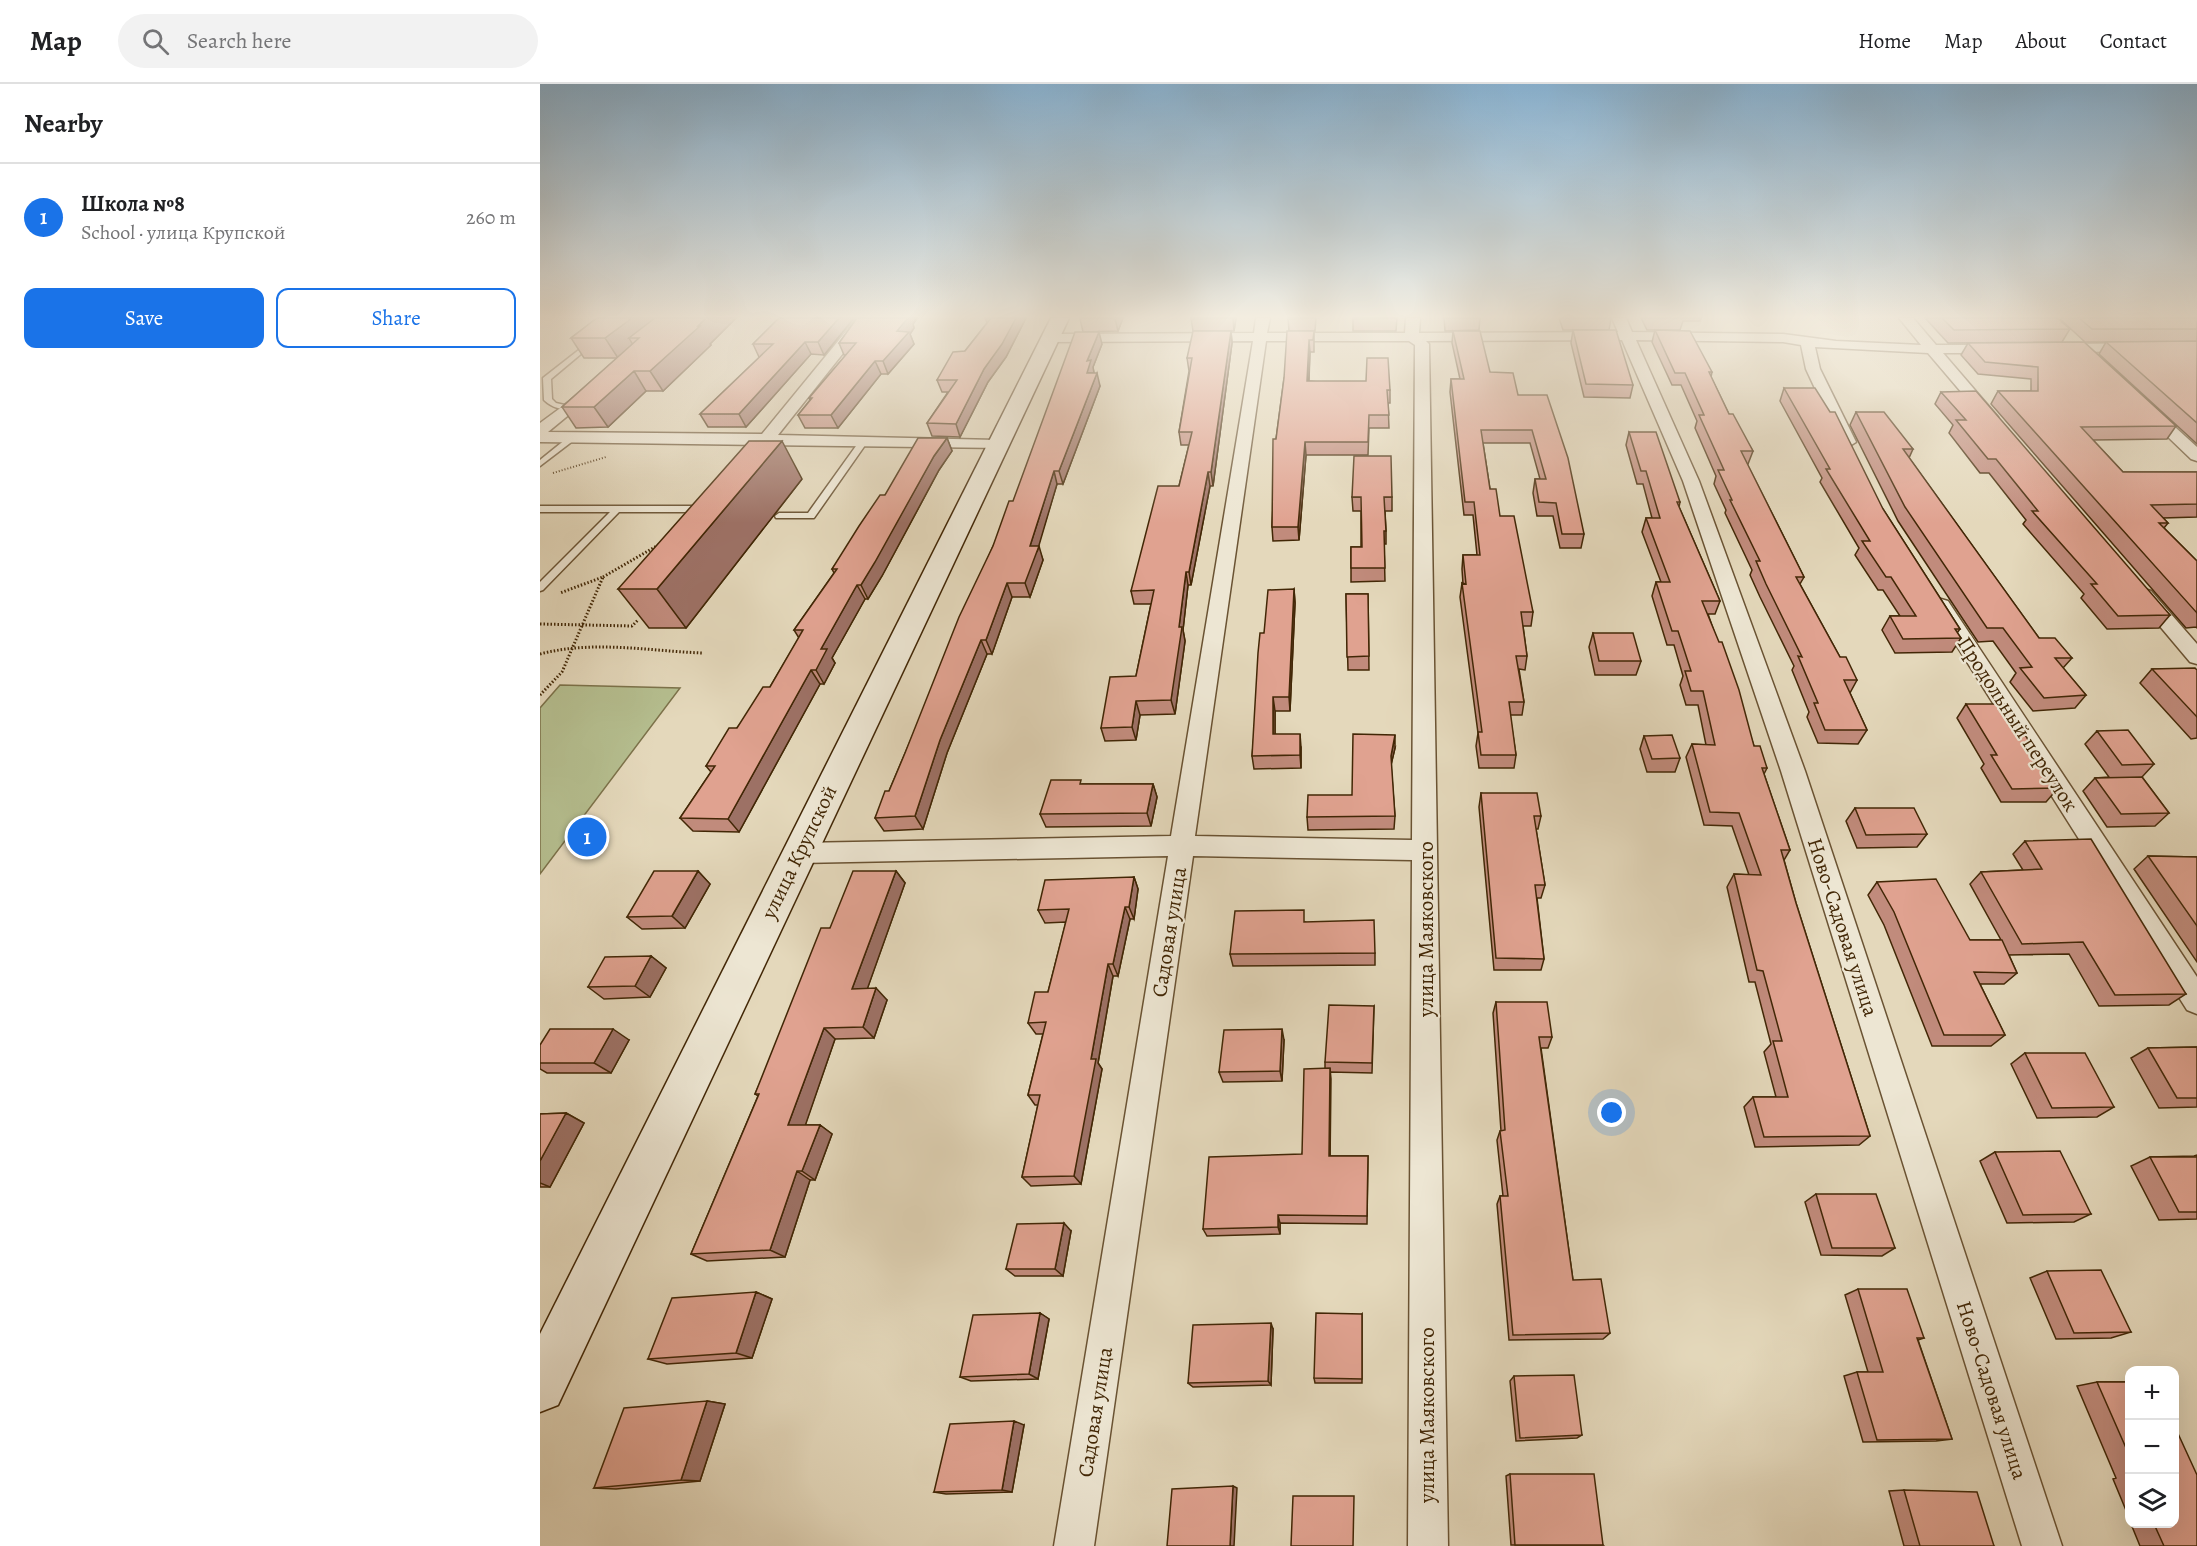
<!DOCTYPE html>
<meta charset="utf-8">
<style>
body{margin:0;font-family:Alegreya,serif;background:#f2f2f2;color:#202124}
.controls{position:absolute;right:18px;bottom:18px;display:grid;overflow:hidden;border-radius:12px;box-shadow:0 6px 24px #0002}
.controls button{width:54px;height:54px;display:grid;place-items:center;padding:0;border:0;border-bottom:2px solid #e0e0e0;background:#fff;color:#202124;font:30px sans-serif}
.you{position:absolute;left:1072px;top:1029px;width:21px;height:21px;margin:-15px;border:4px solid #fff;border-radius:50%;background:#1a73e8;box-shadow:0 0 0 9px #1a73e833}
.badge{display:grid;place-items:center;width:39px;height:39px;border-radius:50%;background:#1a73e8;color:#fff;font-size:20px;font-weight:700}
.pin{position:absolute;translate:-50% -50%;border:3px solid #fff;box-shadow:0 2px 6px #0006}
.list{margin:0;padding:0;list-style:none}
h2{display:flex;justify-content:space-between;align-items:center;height:78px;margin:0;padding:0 24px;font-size:26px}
h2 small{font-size:20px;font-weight:400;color:#757577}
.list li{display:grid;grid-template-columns:39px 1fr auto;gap:18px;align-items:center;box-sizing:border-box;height:108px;padding:0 24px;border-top:2px solid #e0e0e0}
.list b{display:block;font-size:22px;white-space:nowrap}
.list p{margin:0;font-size:20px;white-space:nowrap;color:#757577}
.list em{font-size:20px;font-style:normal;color:#757577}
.actions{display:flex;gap:12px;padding:18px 24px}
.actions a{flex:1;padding:14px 0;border:2px solid #1a73e8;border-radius:12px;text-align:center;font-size:21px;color:#1a73e8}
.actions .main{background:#1a73e8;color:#fff}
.icon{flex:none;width:33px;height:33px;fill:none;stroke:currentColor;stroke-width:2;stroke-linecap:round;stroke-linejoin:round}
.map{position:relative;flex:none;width:1657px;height:1462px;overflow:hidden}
header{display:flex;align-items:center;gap:36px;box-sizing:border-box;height:84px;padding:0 30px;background:#fff;border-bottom:2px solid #e0e0e0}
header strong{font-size:28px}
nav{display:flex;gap:33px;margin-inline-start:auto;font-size:21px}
.search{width:420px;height:54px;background:#f2f2f2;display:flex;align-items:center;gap:15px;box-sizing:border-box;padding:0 21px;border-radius:33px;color:#757577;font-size:22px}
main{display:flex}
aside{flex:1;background:#fff}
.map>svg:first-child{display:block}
.green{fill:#b5be8f;stroke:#7c724a;stroke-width:1.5}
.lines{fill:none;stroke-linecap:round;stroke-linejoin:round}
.lane-casing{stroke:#6a5333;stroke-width:3}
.street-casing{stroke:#6a5333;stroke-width:3}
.secondary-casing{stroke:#422706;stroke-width:3}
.path-far1{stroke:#422706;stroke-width:2;stroke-dasharray:1 2;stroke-linecap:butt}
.path{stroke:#422706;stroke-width:3;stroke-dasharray:1.5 2;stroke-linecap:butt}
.lane{fill:#ede6d3;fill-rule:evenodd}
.street{fill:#ede6d3;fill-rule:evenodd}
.secondary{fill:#ede6d3;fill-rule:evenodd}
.wall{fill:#c18b7c;stroke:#422706;stroke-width:1.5}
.shaded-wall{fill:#9d7165;stroke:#422706;stroke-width:1.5}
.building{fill:#e0a290;stroke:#422706;stroke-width:1.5}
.labels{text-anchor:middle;stroke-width:4.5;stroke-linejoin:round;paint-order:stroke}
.street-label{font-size:21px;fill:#422706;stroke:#ede6d3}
</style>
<header>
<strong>Map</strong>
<div class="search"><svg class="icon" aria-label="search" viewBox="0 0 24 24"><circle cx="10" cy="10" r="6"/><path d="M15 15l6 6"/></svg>Search here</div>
<nav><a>Home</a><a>Map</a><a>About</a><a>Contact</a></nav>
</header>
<main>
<aside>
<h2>Nearby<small></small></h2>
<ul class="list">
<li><span class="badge">1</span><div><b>Школа №8</b><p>School · улица Крупской</p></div><em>260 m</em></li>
</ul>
<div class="actions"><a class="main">Save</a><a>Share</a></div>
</aside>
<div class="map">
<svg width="1657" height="1462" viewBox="0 0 1657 1462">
<rect width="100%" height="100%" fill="#e4d8bb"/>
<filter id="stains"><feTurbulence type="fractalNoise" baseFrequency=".00333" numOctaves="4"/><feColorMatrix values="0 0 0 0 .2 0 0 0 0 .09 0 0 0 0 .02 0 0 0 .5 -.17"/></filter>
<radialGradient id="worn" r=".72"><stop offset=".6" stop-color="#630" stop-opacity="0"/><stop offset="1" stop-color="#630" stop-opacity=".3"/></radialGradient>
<path class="green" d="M20,601L140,604L0,790V624Z"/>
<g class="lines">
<defs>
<path id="lane" d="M49,258L54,259L11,295L12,315L16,319L33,323C24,328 11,323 4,316L3,294Z
M31,351L38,353L0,382V376Z
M321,355L328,357L274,434H236L235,432L239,429H268Z
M0,422H164L168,425L164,428H79L3,506L0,507V498L70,428H0Z"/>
<path id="street" d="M317,234H331L238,351L457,356L465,361L463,364L0,358V339L49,303L54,304L56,307L54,310L8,348L222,350Z
M716,234H730L727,249H865L866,234H880L879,249L1078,248L1072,234H1086L1092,248L1243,250L1296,257L1381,261L1359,234H1373L1396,261H1457L1464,265L1457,269H1403L1458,333L1450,338L1445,336L1388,269L1275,263L1280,285L1316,358L1308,363L1300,358L1266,285L1261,261L1243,258L1096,256L1159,397L1265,687L1522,1462H1482L1241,687L1143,397L1082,256L886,257L889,260L908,1462H868L872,776L653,772L554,1462H514L628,772L259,779L250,776L247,769L250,762L259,759L631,752L713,257L510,258L503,254L510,250L714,249ZM726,257H869L875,261L872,756L655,752Z
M1657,259V267L1518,268L1511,264L1518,260Z
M1609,322L1614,324L1657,363V377L1651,375L1604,330L1601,327L1604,324Z
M1604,505L1611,507L1657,560V580L1650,578L1597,515L1594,511L1597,507Z
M1401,515L1408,517L1657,893V930L1647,926L1391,521L1394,517Z"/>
<path id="secondary" d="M511,234H529L18,1321L0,1328V1250Z"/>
</defs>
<use href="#lane" class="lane-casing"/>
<use href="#street" class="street-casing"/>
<use href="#secondary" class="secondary-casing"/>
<path class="path-far1" d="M13,389L66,373"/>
<path class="path" d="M63,493L120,460
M0,540L92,542L98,536
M0,570C54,556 108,567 163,569
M0,611L22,588L63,493L20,509"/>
<use href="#lane" class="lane"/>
<use href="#street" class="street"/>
<use href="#secondary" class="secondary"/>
</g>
<path class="wall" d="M57,234H196L170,260L171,261L123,307H106L68,343L36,344L22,323L77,274H44L31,254Z
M239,234H314L284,271L271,270L206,343H168L160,330L220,273H219L213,260Z
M317,234H377L373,240L374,244L370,250L374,260L348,290H341L298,344H265L258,331L270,316L269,314L306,271H304L299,259Z
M445,234H486L466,273L448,298L420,353L392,352L387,339L408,308H402L397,296L425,267L447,239Z
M540,234H583L578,247L543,248L540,235Z
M651,234H696L694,247H653Z
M748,234H776L775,247H749Z
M813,234H857L856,247H813Z
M904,234H940L939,246L905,247Z
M1019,234H1071L1069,246H1023Z
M1101,234H1161L1160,237H1143L1140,246H1107Z
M1385,234H1517L1530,245L1522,258L1408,259Z
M1519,234H1657V360L1559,270L1566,258H1581H1545Z
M1033,246L1093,301L1090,314L1044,313L1031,259Z
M1115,246L1172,288L1171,293L1189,330L1213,367L1208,380H1207L1264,493L1260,500L1300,573L1317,596L1310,609L1327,646L1318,660L1278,659L1267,633L1269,628L1252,586L1254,582L1220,513L1210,491L1212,486L1185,429L1186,426L1174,400L1176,392L1155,344L1157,337L1141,301H1132L1112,258Z
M691,247L692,259L673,402H670L651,501H648L643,546L645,557L635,630L600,631L596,656L565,657L561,644L596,592L611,520H594L591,507L639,402L649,361H641L639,348L649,287L647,274Z
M774,247V268H770L769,297L850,306V319H848L849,344H829L828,371H766L759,456L733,457L732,443L736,355L744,294Z
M913,247L950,288L978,311L1044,450L1041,464H1020L1013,432H997L993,409L995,395H1000L990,359H943L950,405L993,528L991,542H983L987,572L985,586L979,585L984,618L982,631H970L976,671L974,684H939L936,662L938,649L920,513L922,499L923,500L922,485L923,471H937L933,431H924L910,308L911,295H920L912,259Z
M1544,258L1636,342L1627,355L1553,356L1583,388H1657V433L1623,434L1628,439L1624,444L1657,477V544L1656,543L1646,544L1451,320L1458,307H1491V295L1438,290L1421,271L1428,259Z
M562,260L553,283L554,289L560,302L523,400H517L498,462L503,476L490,513H472L452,570H447L407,669L383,745L344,747L335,734L349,707L453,462Z
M1244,304L1343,425L1420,545L1417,549L1421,554L1412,568L1355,569L1342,546L1350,532H1360L1343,506H1338L1315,471L1319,464L1280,398L1282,394L1240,317Z
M1401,308L1630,531L1619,544L1567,545L1541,514L1544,510L1483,440L1486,436L1449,389H1440L1409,349L1413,341L1395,320Z
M1316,328L1373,365L1369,374L1499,554L1532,574L1523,584L1546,611L1535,624L1493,627L1470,598L1476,589L1453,557L1438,558L1358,437L1310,341Z
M1089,348L1140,418L1139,423L1180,517L1175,530H1168L1214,662L1227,684L1224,690L1250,766L1244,776L1256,819L1330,1052L1319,1061L1215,1063L1204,1023L1213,1013H1236L1224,968L1231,960L1215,898H1209L1187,803L1194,790L1209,791L1192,742L1164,741L1146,673L1152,660L1166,661L1158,621H1146L1140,601L1143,592L1134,561H1127L1112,512L1116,498H1121L1102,448L1106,434H1112L1103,400H1097L1086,361Z
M407,354L412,367L399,386L342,492L328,515H325L292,574L295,579L284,600H280L199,748L153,747L140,734L171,688L166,682L230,603L259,554L254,546L294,489L292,485L345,411Z
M262,395L146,544H109L78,505Z
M812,413H852V427H845L846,447V460H844L845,497L811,498V463H821V427H813Z
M754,505L755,519L750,627H735V650L761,663V684L714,685L712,672L724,549Z
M806,510H828L829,586H808Z
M1053,549L1101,577L1096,591H1055L1049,563Z
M1612,585L1657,586V654L1651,655L1600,599Z
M1426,620L1518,704L1506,718H1461L1441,684L1444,680L1417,634Z
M1557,647L1614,680L1602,693L1629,729L1615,742L1567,743L1543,707L1555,694L1569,693L1545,660Z
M1104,652L1140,674L1135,688H1107L1100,665Z
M855,664L851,681L855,732L854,745L768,746L767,733L812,711Z
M542,700H613L617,713L611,742L506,743L500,730Z
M941,709L1001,732L998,745H996L1005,801L1001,814H997L1004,875L1001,886H954L939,723Z
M1315,724L1387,750L1377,763L1317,764L1306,737Z
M1485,757L1646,910L1629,921L1559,922L1529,870L1469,871L1477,889L1464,900H1440L1465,951L1451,962H1392L1344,841L1328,811L1337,798L1430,856H1461L1430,800L1441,788L1483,786L1473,770Z
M1608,772L1657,773V878L1594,785Z
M158,787L170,800L145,844L102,845L87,833Z
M356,787L365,799L327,905L347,916L334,954L295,955L265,1041H280L292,1050L275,1096H270L245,1173L167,1177L151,1170L218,1012L215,1010L290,844Z
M594,793L598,805L594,835H590L578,892H573L558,979L562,985L541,1100L491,1102L482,1093L498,1021H495L488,1011L503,950H496L488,939L508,908L526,838L505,839L498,826Z
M765,838L835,869V881L693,882L690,870Z
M111,872L126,884L110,913L64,915L48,903Z
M956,918L1012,953L1008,964H1001L1033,1196L1070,1249L1063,1255L969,1256L957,1120L960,1112H963L957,1056L960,1047H961L953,929Z
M834,922L832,989L790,988V1072H828L827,1140L740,1139V1150L667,1152L663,1145L762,1070L785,984V978Z
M89,956L71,989H7L0,985V961Z
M744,956L742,997L683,998L679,988Z
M1657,963V1023L1619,1024L1591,974L1608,964Z
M1485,969L1574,1023L1557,1033L1497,1034L1471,980Z
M26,1029L44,1039L10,1103H0V1030Z
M1455,1068L1551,1130L1534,1138L1467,1139L1440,1077Z
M1657,1071V1135L1619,1136L1591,1082L1610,1073L1654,1072Z
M1276,1110L1355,1164L1342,1172L1281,1171L1265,1118Z
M531,1147L523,1192H475L466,1185Z
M1507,1187L1591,1248L1571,1254L1516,1255L1490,1194Z
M1318,1205L1384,1254L1378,1256L1412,1355L1396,1357L1323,1358L1304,1292L1317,1288H1328L1305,1211Z
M216,1208L232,1215L212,1274L127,1280L108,1275Z
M500,1229L509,1235L498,1295L431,1297L420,1293Z
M822,1230V1299H775L774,1294Z
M733,1245L731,1301L653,1303L648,1299Z
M974,1292L1042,1351L1037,1354L976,1357L970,1297Z
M1557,1298H1590V1436L1573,1395L1576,1394L1537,1302Z
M167,1317L185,1320L160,1397L76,1405L54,1404Z
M484,1341L472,1408L406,1410L394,1408Z
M970,1390L1063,1461H971L966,1392Z
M1364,1406L1454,1462H1364L1349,1407Z
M1591,1440H1635L1657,1462H1600Z"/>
<path class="shaded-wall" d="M92,234H128L89,254L93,261L78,274L65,254Z
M166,234H196L170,260L171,261L123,307L110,287Z
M299,234H314L284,271L278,258Z
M365,234H377L373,240L374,244L370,250L374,260L348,290L343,277L357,247Z
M476,234H486L466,273L448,298L420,353L416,340L444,285Z
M576,234H583L578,247L575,235Z
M693,234H696L694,247Z
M691,247L692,259L673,402L671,388Z
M559,248L562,260L553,283L554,289H547V277Z
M769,256L770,268L768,310L767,297Z
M265,258L271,270L206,343L199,330Z
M335,277L341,290L298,344L291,331Z
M94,287L106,307L68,343L54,323Z
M557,289L560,302L523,400L519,387Z
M407,354L412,367L399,386L342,492L328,515L321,501L394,372Z
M242,357L262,395L146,544L117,505Z
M765,358L766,371L759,456L758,443Z
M514,387L517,400L497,468L499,462L503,476L490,513L485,499L490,462Z
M668,388L670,402L651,501L649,488Z
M646,488L648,501L643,546L645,557L635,630L631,616L639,543Z
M467,499L472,513L452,570L446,556Z
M317,501L325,515L292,574L295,579L284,600L276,586L281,565Z
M754,505L755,519L750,627L749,613Z
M441,556L447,570L407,669L383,745L375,732L400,656Z
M271,586L280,600L199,748L188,735Z
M733,613L735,627V663L733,650Z
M596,617L600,631L596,656L592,643Z
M760,650L761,663V684L760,671Z
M855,651V664L850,685L851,672Z
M613,700L617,713L611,742L607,729Z
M158,787L170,800L145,844L132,832Z
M356,787L365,799L323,917L312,905Z
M594,793L598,805L594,835L589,823Z
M585,823L590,835L578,892L573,880Z
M111,872L126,884L110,913L95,902Z
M568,880L573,892L558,979L562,985L541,1100L534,1092L551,975Z
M336,904L347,916L334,954L323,943Z
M284,944L295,955L262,1051L248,1041Z
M73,945L89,956L71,989L54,979Z
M742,945L744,956L742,997L740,987Z
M790,984L791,995L790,1081L789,1072Z
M26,1029L44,1039L10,1103L0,1099V1077Z
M280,1041L292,1050L275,1096L262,1087Z
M257,1087L270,1096L245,1173L230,1166Z
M738,1131L740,1139V1150L738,1143Z
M524,1139L531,1147L523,1192L515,1185Z
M216,1208L232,1215L212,1274L196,1269Z
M500,1229L509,1235L498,1295L489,1290Z
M731,1239L733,1245L731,1301L728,1297Z
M167,1317L185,1320L160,1397L141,1396Z
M474,1337L484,1341L472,1408L462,1406Z
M693,1402L697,1404L694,1462H690Z"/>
<path class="building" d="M57,234H92L65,254H31Z
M115,234H166L158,242H160L110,287H94L54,323H22L99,254H89Z
M239,234H299L278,258H265L199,330H160L233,260H213Z
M317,234H368L357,247L369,248L343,277H335L291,331H258L272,314H269L316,259H299Z
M451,234H476L462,260L444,285L416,340L387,339L417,296H397L413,268L425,267Z
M651,234H693L651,235Z
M748,234H774L748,235Z
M813,234H856L813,235Z
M1402,234H1517L1530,245L1414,246Z
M1539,234H1657V245H1552Z
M1033,246H1076L1093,301L1046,300Z
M1115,246L1150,247L1172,288H1169L1189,330H1193L1213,367H1201L1264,493H1256L1300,573H1306L1317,596H1304L1327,646H1285L1274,619H1278L1258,572L1262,573L1226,500L1216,477H1220L1190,416H1192L1178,386H1184L1159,331H1164L1145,289H1135Z
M653,247H691L671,388H668L649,488H646L639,543H642L631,616L596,617L592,643L561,644L570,593L596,592L614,506L591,507L618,402H639L652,348H639L652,274H647Z
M747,247H774L773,256H769L767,297H826L827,274H848L850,306H847L849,331H829L828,358H765L758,443H732L733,355H736L744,294Z
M913,247H940L950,288L973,289L978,311H1007L1028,374L1044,450H1022L1016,419L999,418L995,395H1006L992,346H941L950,405H956L960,432H974L993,528H981L987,572H976L984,618H969L976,671H941L938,648H942L922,499L926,500L923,471H940L934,418H925L911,295H924Z
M535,248H559L547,277L551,276L547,289H557L519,387H514L490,462H499L485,499H467L446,556H441L400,656L375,732L335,734L345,707H349L365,669L419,533L453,462L469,417H473Z
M1657,257V339L1566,258Z
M1544,258L1636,342L1541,343L1583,388H1657V420L1611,421L1628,439H1619L1657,477V529L1458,307H1498V283L1445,278L1428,259Z
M1244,304H1275L1290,328H1295L1343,425L1420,545H1415L1421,554L1363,555L1350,532H1376L1351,493H1346L1322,457H1330L1286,385H1290Z
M1436,307L1630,531L1578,532L1551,500H1557L1492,427H1498L1456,375H1448L1416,336H1426L1401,308Z
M1316,328H1344L1373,365H1363L1499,554H1515L1532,574H1515L1546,611L1504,614L1480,584L1492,583L1463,544H1447L1365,423Z
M1089,348H1116L1140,418H1137L1180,517H1162L1179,558H1182L1199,606L1214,662H1220L1227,684H1222L1250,766H1241L1256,819L1330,1052L1224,1053L1213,1013H1248L1233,957H1242L1223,887L1217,886L1194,790L1221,791L1199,729L1170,728L1152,660L1175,661L1163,607H1151L1145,587H1151L1138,547H1132L1116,498H1130L1106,434H1120L1106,387H1101Z
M378,354H407L394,372L335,478L321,501H317L281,565H287L276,586H271L188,735L140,734L175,682H166L189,644H197L223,603H230L263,546H254L297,485H292L319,442L340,411H345Z
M209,357H242L117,505H78Z
M814,372H851L852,413H844L846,447H844L845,484H811V463H822L821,413H812Z
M754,505L749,613H733V650H760V671L712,672L718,569L720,549H724L728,506Z
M806,510H828L829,572L807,573Z
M1053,549H1093L1101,577H1059Z
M1655,584L1657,586V633L1612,585Z
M1426,620H1466L1518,704L1472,705L1451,671H1457Z
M1588,646L1614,680L1582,681L1557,647Z
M813,650L855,651L851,672L855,732L767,733L768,711H812Z
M1132,651L1140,674L1112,675L1104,652Z
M1602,693L1629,729L1581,730L1555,694Z
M511,696H541L540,700H613L607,729L500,730Z
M941,709H997L1001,732H994L1005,801H995L1004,875L956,874Z
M1315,724H1374L1387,750L1326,751Z
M1551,755L1646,910L1575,911L1543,858L1482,860L1441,788L1502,785L1485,757Z
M1608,772L1657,773V842Z
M114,787H158L132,832L87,833Z
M313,787H356L312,905L336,904L323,943L284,944L248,1041H280L262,1087H257L230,1166L151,1170L219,1010H215L281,844H290Z
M594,793L589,823H585L573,880H568L551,975H556L534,1092L482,1093L500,1011H488L506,938L488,939L495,908H508L529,825L498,826L505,796Z
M1396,795L1430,856H1462L1477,889L1434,888L1465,951H1404L1354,828L1337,798Z
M764,826V838L834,836L835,869L690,870L695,827Z
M111,872L95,902L48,903L65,873Z
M956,918H1007L1012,953H999L1033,1196L1061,1195L1070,1249L973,1251L960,1112H968L960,1047L965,1046Z
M789,921L834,922L832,979L785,978Z
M10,945H73L54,979H0V961Z
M742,945L740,987L679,988L684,946Z
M1657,963V1014H1637L1608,964Z
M1485,969H1545L1574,1023L1512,1024Z
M790,984L789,1072H828L827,1132L738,1131V1143L663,1145L669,1073L762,1070L764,985Z
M26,1029L0,1077V1030Z
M1520,1067L1551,1130L1483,1131L1455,1068Z
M1610,1073H1657V1128H1639Z
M1276,1110H1336L1355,1164H1292Z
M524,1139L515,1185H466L477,1140Z
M1561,1186L1591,1248L1534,1249L1507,1187Z
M1318,1205H1367L1384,1254H1377L1412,1355L1337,1356L1317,1288H1343Z
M216,1208L196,1269L108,1275L132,1214Z
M500,1229L489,1290L420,1293L433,1231Z
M776,1229L822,1230V1295L774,1294Z
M731,1239L728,1297L648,1299L653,1241Z
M1034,1291L1042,1351L980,1354L974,1292Z
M1557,1298H1590V1373Z
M167,1317L141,1396L54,1404L84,1324Z
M474,1337L462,1406L394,1408L410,1340Z
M1635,1343L1657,1391V1462H1624L1614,1440H1635Z
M970,1390H1054L1063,1461H975Z
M693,1402L690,1462H627L632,1405Z
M1364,1406L1437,1408L1454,1462H1380Z
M753,1412H814L813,1462H751Z"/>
<linearGradient id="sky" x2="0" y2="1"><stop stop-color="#89b5d6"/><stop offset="0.53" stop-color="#f3ede0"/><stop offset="1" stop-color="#f3ede0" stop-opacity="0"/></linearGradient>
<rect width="1657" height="439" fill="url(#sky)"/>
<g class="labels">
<g class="street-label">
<text transform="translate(1478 640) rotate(57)" y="7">Продольный переулок</text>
<text transform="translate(259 768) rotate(-64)" y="7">улица Крупской</text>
<text transform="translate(1303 843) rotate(72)" y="7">Ново-Садовая улица</text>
<text transform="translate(886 845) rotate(-90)" y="7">улица Маяковского</text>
<text transform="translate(629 848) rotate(-81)" y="7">Садовая улица</text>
<text transform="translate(1452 1306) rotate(72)" y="7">Ново-Садовая улица</text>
<text transform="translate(555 1328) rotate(-81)" y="7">Садовая улица</text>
<text transform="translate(887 1331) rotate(-90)" y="7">улица Маяковского</text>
</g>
</g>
<rect width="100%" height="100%" filter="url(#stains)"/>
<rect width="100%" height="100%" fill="url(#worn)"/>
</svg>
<div class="controls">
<button>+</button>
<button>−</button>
<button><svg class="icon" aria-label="layers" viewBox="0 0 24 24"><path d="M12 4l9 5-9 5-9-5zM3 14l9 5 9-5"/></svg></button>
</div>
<div class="you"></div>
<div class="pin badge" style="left:47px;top:753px">1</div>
</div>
</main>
